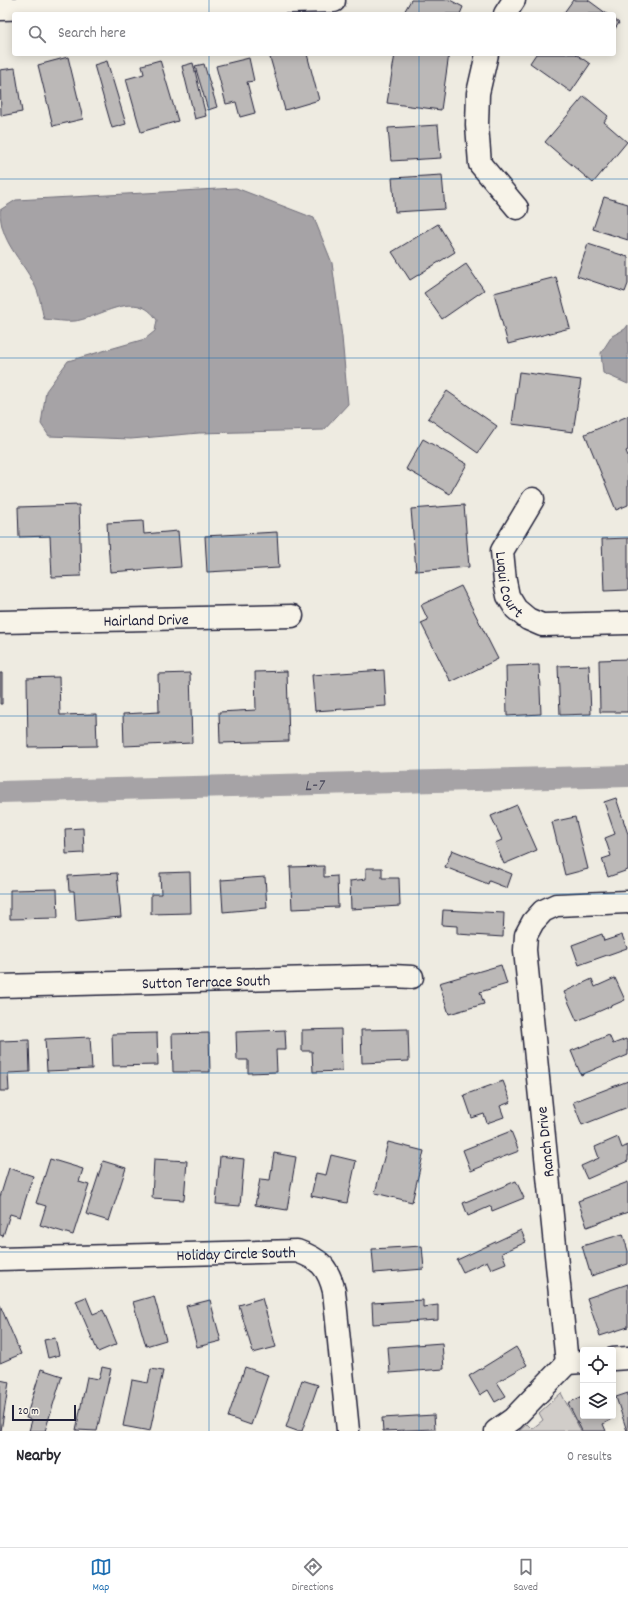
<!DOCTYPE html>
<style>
body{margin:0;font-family:Dekko,sans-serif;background:#f7f7f7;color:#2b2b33}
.controls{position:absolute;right:12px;bottom:12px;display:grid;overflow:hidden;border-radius:4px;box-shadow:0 2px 10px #0003}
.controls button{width:36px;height:36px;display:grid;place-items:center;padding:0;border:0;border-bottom:1px solid #e1e1e2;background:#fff;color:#2b2b33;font:20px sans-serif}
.scale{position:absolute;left:12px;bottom:10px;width:64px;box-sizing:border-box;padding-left:4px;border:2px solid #22223b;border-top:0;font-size:11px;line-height:14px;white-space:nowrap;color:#22223b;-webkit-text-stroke:3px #f7f3e8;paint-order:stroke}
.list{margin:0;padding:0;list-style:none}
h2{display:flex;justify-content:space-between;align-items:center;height:52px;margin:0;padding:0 16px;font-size:17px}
h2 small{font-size:13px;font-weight:400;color:#7c7c81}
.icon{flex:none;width:22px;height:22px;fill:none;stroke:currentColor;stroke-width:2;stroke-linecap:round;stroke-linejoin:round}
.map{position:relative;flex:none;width:628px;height:1431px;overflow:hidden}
.search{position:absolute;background:#fff;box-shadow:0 2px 10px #0003;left:12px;right:12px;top:12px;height:44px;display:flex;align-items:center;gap:10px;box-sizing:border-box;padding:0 14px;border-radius:4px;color:#7c7c81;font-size:15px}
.sheet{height:116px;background:#fff}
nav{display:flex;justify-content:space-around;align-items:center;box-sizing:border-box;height:56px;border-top:1px solid #e1e1e2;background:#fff;font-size:11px;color:#7c7c81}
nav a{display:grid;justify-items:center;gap:2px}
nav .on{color:#1f6fb2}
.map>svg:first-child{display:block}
.green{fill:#d1cdc9;stroke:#7a7882}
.water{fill:#a6a3a6;stroke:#716f7b}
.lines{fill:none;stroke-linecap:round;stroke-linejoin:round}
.canal{stroke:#a6a3a6;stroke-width:22}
.building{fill:#bbb8b7;stroke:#22223b}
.minor-casing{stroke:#22223b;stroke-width:25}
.minor{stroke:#f7f3e8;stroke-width:22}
.grid{fill:none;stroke:#1f6fb2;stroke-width:1;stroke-opacity:0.55}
.labels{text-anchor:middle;stroke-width:3;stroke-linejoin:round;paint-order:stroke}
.street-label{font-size:16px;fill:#22223b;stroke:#f7f3e8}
.water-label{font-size:17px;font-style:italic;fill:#504f60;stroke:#f7f3e8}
</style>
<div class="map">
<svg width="628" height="1431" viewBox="0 0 628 1431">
<rect width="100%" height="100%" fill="#eeebe1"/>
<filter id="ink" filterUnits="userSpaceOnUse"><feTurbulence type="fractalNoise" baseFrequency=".025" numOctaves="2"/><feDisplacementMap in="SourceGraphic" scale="8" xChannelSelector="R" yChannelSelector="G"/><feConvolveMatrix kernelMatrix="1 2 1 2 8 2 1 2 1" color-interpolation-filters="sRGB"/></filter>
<g filter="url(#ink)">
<path class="green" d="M561,1393L581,1431H519L527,1424L532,1429L543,1420L539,1413Z"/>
<path class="water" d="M236,188L314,218L332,263L342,337L348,404L324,430L199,433L131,439L49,436L41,424L46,391L68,361L145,339L155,331L157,320C137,288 102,317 75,321C65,322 54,320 44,319C41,308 40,294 34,284C21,258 0,242 0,210L16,200Z
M628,325V384L603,373L601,353L612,336L625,329Z"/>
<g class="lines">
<path class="canal" id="s1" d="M0,792L628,776"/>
</g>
<path class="building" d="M411,0H450L463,7L460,14H403Z
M573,0H588L607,14H563Z
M614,19L619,23L614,30Z
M269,54H307L319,100L285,110Z
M395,54H449L441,110L387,103Z
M536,54H576L590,64L571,92L530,63Z
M68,57L83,119L53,126L38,65Z
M249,58L254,81L247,82L255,113L240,117L236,102L226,104L216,66Z
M160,60L178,121L141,132L126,79L144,74L142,65Z
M107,61L126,124L112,128L94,65Z
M193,63L206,116L195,119L182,66Z
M204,64L217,107L208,110L195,66Z
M15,68L22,112L1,116L0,70Z
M584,96L608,116L604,122L627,142L593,183L545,142Z
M438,125L441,158L391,161L388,128Z
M442,175L445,209L395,212L392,178Z
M604,197L628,204V240L593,229Z
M438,224L455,252L410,280L392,252Z
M588,244L628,257V284L625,292L577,276Z
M466,264L484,290L442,319L424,293Z
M556,277L570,328L508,344L494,293Z
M519,372L581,380L573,432L512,424Z
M447,391L497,426L478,453L428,418Z
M628,416V450L626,451L628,456V505L616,510L585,434Z
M423,439L467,464L450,494L406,469Z
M79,505L81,576L52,577L50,536L19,537L18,507Z
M464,505L469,567L416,571L411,509Z
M143,521L144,534L178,531L181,567L110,572L107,523Z
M277,532L279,568L207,572L205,536Z
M628,538V590L604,591L602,539Z
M461,586L498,659L451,682L421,623L428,620L421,605Z
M628,659V712H600L599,660Z
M539,665L541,714L507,716L506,666Z
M589,665L591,714L560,715L558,666Z
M384,670L386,706L315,711L312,675Z
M287,671L289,741L220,743L219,712L256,710L255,672Z
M0,673H2V704H0Z
M190,673L192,743L124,746L123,714L159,712L158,674Z
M59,677L60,715L96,714L97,746L28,747L27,678Z
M616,798L628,834V870L608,877L602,859L611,856L605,838L615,834L604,802Z
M517,805L537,850L504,864L495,843L502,840L491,816Z
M575,817L588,869L565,875L552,822Z
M83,828L84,853L66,854L65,829Z
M452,850L512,874L507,888L489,881L488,884L445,867Z
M324,866V877L337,876L338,907L292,909L290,867Z
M366,868H382V878H399L400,906L351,909L350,881L366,879Z
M190,872L191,913L151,914V894H161L160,873Z
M117,873L121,917L76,921L74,891H69L68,876Z
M265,877L267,908L223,912L221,880Z
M57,889L58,918L10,919V890Z
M443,910L504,913L503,937L457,934V926L442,925Z
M602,934L604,941L622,935L627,948L579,965L572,945Z
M501,965L507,984L480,992L484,1004L449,1014L439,983Z
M615,978L625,1000L577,1021L564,992L592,979L595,987Z
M341,1029L342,1071L313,1072L312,1051H302V1030Z
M408,1029L409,1061L362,1063L361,1030Z
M285,1030L286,1050H276L277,1072L248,1073V1060H237L236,1032Z
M157,1033L158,1065L113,1066L112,1034Z
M209,1033L210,1072H173L172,1034Z
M609,1035L613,1044L626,1039L628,1043V1055L581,1075L571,1051Z
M90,1037L92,1069L47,1071L45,1039Z
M29,1040L30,1072L8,1073L9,1091H0V1041Z
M503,1081L511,1102L500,1106L504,1117L487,1123L484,1114L472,1118L464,1095Z
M628,1081V1107L582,1125L573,1102Z
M511,1131L519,1151L482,1165L483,1166L471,1171L463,1150Z
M618,1137L622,1148L628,1145V1161L587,1179L581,1166L599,1158L595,1147Z
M388,1142L424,1151L412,1202L375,1193Z
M274,1153L296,1157L287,1210L255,1205L260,1179L270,1180Z
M331,1155L356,1161L347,1203L311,1196L316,1173L326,1175Z
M220,1156L244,1159L240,1206L216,1204Z
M50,1159L83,1169L79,1182L89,1185L73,1235L40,1225L46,1206L36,1203Z
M154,1159L187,1161L184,1200L152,1198Z
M103,1161L126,1168L109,1221L86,1214Z
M9,1168L33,1176L20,1217L10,1214L3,1236L0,1235V1197Z
M516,1181L524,1198L492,1211L491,1206L468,1216L463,1203Z
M628,1182V1212L587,1227L578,1201Z
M521,1230L526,1242L502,1253L506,1263L491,1269L487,1261L463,1272L457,1260Z
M623,1234L628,1251V1264L591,1276L582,1246Z
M422,1246L424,1269L374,1273L372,1249Z
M628,1284V1327L600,1336L587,1298Z
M154,1296L166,1340L146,1346L133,1302Z
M86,1297L93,1314L103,1310L117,1344L98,1352L76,1301Z
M262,1298L276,1347L253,1353L239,1305Z
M210,1300L221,1341L197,1347L186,1306Z
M423,1300V1307L438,1305V1320L373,1324L372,1303Z
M0,1305L21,1354L0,1363Z
M55,1338L59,1355L48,1358L44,1340Z
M442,1343L444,1369L390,1373L388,1347Z
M516,1347L527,1365L497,1382L506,1396L495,1402L488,1390L480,1395L469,1376Z
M102,1367L111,1369L97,1431L76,1430L87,1377L99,1379Z
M245,1367L268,1375L251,1425L228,1417Z
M41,1369L62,1376L45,1431H29L32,1420L26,1418Z
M151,1369L163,1371L150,1431L123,1426L132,1380L148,1383Z
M0,1380L9,1382L1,1431H0Z
M302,1380L318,1385L302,1431H297L286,1427Z
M628,1393V1431H627L616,1397Z
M583,1396V1416H609L611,1420L603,1424L606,1431H582L568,1403Z
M434,1415L435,1429L383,1431L382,1418Z"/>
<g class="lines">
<defs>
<g id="minor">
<path d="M0,9L334,1"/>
<path d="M505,14L514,0"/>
<path d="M487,54L478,93L477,125L480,164L517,208"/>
<path id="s2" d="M533,499L502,551L505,581L508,596L516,609L528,619L542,625L628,623"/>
<path id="s3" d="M0,622L292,616"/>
<path id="s4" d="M0,986L392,976L412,977"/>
<path id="s5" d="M0,1259L297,1251C320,1259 328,1267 334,1291L348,1431"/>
<path d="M613,1359L628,1358"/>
<path d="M567,1363L525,950L526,935L533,922L543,911L556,905L628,902"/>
<path d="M496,1431L513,1419L567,1363L583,1362"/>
</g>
</defs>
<use href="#minor" class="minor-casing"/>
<use href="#minor" class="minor"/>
</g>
</g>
<path class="grid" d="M209,0V14M419,0V14M209,54V1431M419,54V1431M0,179H628M0,358H628M0,537H628M0,716H628M0,894H628M0,1073H628M0,1252H628"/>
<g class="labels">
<g class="street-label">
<text dy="6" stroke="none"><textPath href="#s2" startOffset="95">Luqui Court</textPath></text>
<text dy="6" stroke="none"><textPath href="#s3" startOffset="146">Hairland Drive</textPath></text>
<text dy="6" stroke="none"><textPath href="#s4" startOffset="206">Sutton Terrace South</textPath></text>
<text transform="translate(544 1142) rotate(-96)" y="6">Ranch Drive</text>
<text dy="6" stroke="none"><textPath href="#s5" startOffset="236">Holiday Circle South</textPath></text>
</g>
<g class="water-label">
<text dy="6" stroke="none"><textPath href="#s1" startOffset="314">L-7</textPath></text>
</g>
</g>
</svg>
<div class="controls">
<button><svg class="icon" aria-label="locate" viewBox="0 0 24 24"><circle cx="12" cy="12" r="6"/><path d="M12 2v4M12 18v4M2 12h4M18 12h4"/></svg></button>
<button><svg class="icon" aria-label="layers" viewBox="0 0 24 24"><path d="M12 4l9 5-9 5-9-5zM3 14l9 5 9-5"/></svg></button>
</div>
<div class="scale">20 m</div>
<div class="search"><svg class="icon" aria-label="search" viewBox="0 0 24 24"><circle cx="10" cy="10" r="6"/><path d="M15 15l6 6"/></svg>Search here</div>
</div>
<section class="sheet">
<h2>Nearby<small>0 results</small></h2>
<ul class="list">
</ul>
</section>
<nav>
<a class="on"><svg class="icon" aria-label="map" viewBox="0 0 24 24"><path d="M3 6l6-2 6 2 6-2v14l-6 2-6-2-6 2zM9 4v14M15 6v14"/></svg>Map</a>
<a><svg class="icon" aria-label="directions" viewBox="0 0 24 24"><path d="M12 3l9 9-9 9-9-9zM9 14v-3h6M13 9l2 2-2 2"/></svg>Directions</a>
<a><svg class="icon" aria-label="saved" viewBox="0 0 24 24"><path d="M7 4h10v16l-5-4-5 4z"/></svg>Saved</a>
</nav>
